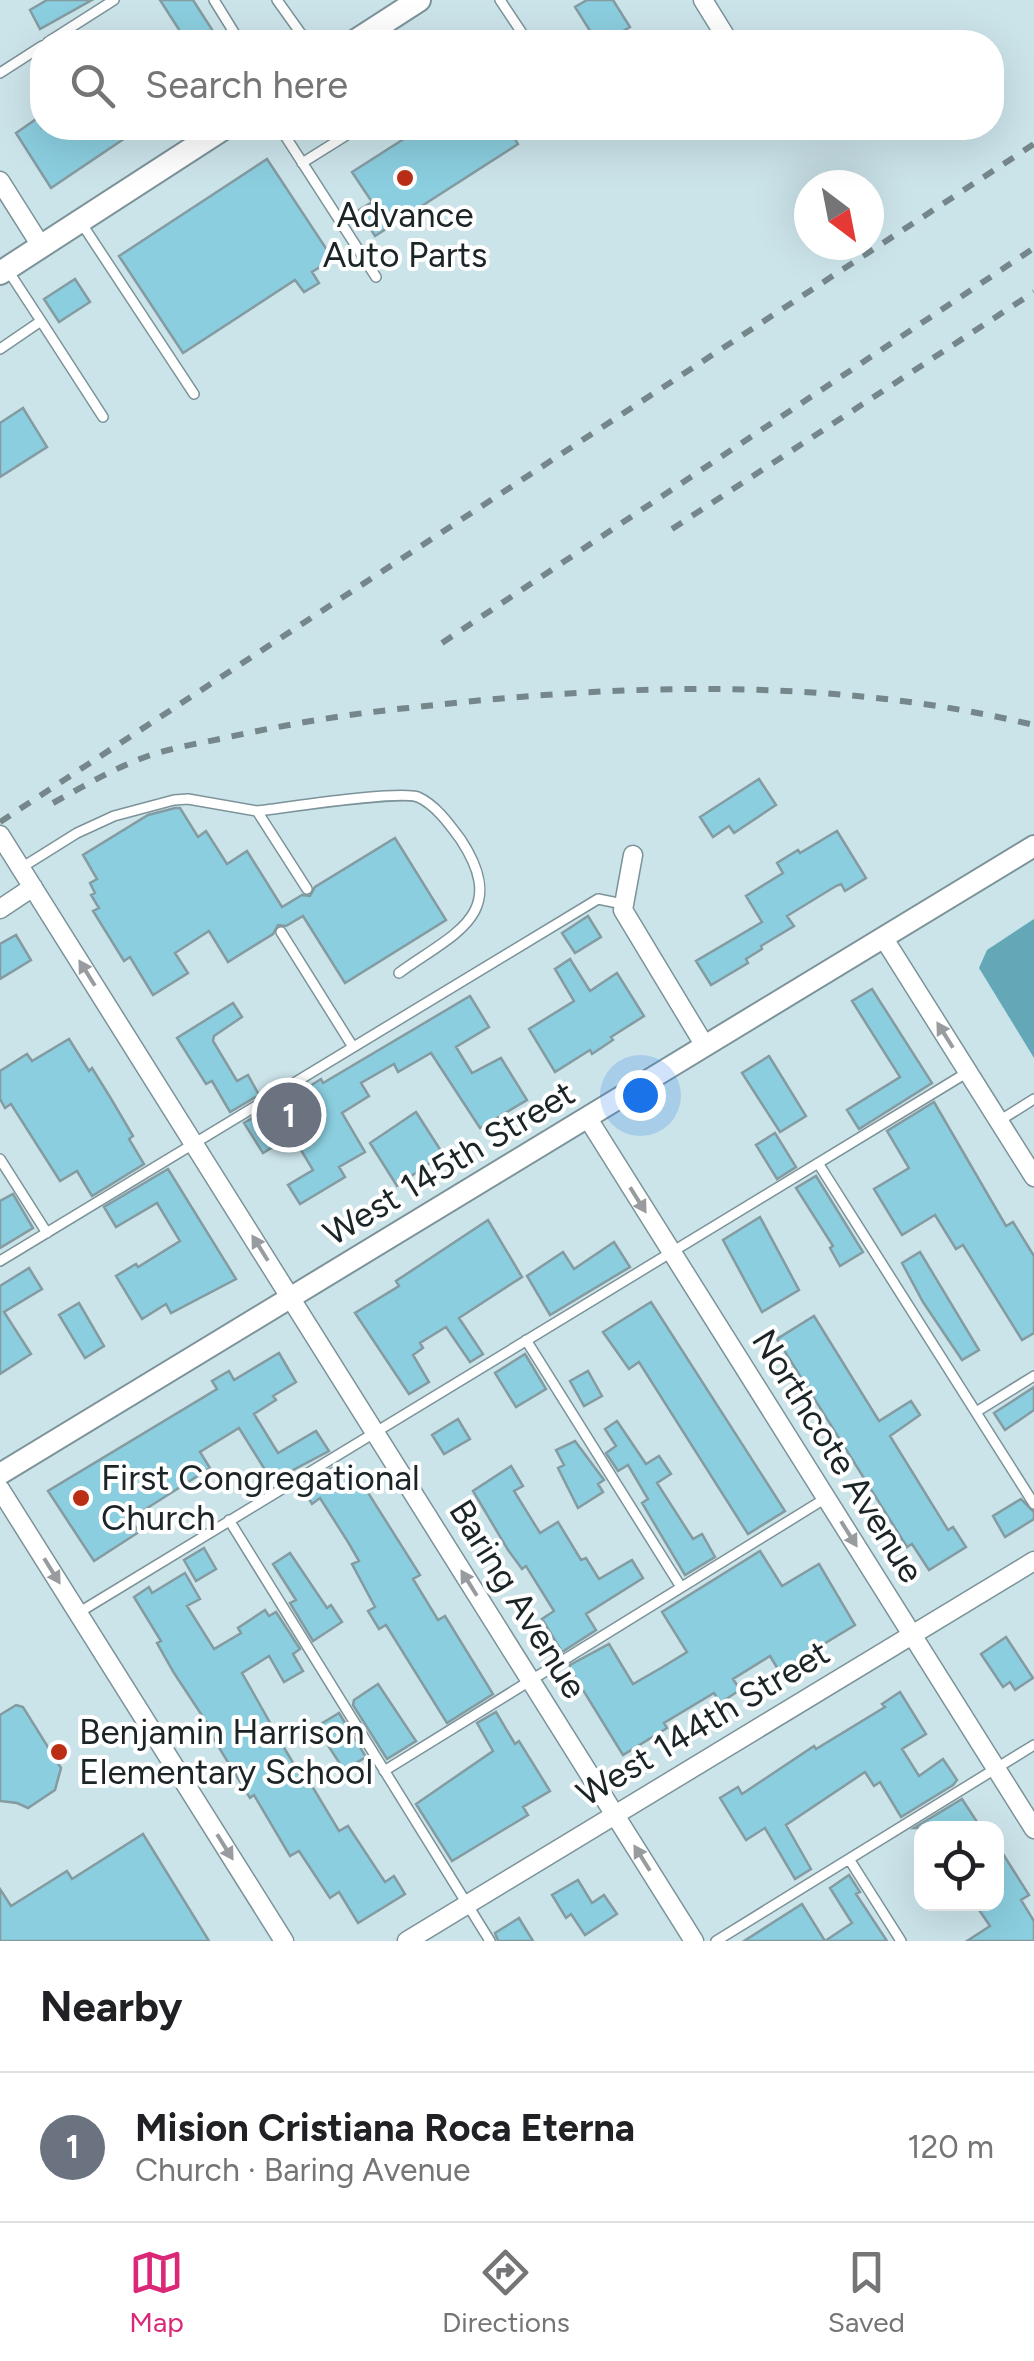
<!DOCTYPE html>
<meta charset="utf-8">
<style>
body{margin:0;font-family:Figtree,sans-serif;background:#f6f6f6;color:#202124}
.controls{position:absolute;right:30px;bottom:30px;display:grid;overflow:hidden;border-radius:20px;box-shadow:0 10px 40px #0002}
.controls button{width:90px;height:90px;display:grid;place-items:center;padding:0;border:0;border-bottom:2px solid #e0e0e0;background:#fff;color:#202124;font:50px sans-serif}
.compass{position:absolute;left:794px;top:170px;width:90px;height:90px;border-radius:50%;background:#fff;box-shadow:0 10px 40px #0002;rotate:148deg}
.you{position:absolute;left:640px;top:1095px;width:35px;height:35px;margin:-25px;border:8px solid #fff;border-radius:50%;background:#1a73e8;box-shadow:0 0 0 15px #1a73e833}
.badge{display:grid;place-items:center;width:65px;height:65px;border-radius:50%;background:#db2777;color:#fff;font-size:32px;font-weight:700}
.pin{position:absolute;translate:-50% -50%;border:5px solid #fff;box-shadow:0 2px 10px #0006}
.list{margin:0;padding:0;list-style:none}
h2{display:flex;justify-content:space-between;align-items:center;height:130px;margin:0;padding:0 40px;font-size:42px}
h2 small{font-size:32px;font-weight:400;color:#757577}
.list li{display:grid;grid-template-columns:65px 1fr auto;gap:30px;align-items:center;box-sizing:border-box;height:150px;padding:0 40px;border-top:2px solid #e0e0e0}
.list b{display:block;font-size:38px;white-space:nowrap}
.list p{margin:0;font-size:32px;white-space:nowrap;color:#757577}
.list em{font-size:32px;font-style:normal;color:#757577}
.icon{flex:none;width:55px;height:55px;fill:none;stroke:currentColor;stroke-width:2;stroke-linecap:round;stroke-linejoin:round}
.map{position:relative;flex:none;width:1034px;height:1941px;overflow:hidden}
.search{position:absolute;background:#fff;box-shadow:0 10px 40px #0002;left:30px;right:30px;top:30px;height:110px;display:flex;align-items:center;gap:25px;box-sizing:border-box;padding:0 35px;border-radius:40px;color:#757577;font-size:38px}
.sheet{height:280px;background:#fff}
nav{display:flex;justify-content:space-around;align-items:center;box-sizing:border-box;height:140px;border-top:2px solid #e0e0e0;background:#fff;font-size:28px;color:#757577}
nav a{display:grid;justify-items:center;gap:5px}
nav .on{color:#db2777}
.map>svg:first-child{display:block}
.water{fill:#64a7b7}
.building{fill:#8bcedf;stroke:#849ba1;stroke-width:2.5}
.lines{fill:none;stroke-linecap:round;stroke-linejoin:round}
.service-casing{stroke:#7c9399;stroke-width:12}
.minor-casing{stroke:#7c9399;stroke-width:21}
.tertiary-casing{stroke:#7c9399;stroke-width:24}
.secondary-casing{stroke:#7c9399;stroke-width:26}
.service{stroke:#fff;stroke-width:9}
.minor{stroke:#fff;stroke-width:18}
.tertiary{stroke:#fff;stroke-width:20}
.secondary{stroke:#fff;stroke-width:22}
.rail{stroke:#76878c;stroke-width:6;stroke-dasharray:12 12;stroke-linecap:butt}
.oneway{fill:#989c9e}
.poi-dot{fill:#ba2e16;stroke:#fff;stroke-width:4}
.labels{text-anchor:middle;stroke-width:8;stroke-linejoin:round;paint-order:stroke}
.poi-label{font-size:35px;fill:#1b2427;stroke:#fff;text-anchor:start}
.street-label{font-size:35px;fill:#1b2427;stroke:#fff}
</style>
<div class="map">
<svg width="1034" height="1941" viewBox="0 0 1034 1941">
<rect width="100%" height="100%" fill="#cbe4ea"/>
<path class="water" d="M1034,919V1058L979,968L987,950Z"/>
<path class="building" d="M47,0H92L40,29L30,10Z
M160,0H193L220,42H187Z
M587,0H613L630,27L604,42H597L575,7Z
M42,115V128H140L51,188L16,133Z
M421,128L426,136L440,128H508L518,144L375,236L359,210L372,202L352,172Z
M267,159L333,259L312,272L319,283L304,292L295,280L183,353L119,256Z
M75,279L90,302L59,322L44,299Z
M23,408L47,447L0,477V423Z
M759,779L776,805L734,833L729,826L713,837L700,817Z
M175,808H180L198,837L206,831L227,864L247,851L282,907L302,895L310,896L315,887L395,838L446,920L345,983L303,916L286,926L278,925L273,934L228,962L209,931L175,953L188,973L153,995L130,957L124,961L93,911L99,908L91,895L95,893L90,883L97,879L83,855L148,815Z
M837,831L866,878L845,891L841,884L836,886L787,916L794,926L761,946L762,949L746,959L748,963L711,985L696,961L762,922L746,896L783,873L777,863L798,850L800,853Z
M588,916L601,937L575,953L562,933Z
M16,935L31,960L0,979V944Z
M570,959L590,991L617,973L644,1016L611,1037L613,1040L592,1054L590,1050L555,1072L529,1029L574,1001L555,969Z
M872,989L932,1083L859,1129L847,1110L900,1077L852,1001Z
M470,996L489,1027L456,1047L472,1073L501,1058L527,1100L480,1128L431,1053L398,1072L394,1064L361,1083L369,1096L342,1113L365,1152L339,1167L345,1177L300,1204L288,1185L313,1170L292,1135L263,1153L244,1123L267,1109L269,1112L321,1079L323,1083Z
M233,1003L242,1017L214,1036L213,1041L237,1081L248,1075L259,1095L230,1112L212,1081L206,1084L177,1038Z
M69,1039L89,1071L92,1068L110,1097L133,1136L129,1139L144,1164L92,1196L77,1171L60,1181L11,1104L5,1108L0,1099V1071L27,1054L32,1061Z
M769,1056L806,1116L780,1132L742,1073Z
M934,1102L1006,1226L1013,1222L1034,1256V1333L1022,1340L963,1245L956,1249L935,1215L902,1235L874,1189L909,1168L887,1131Z
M416,1112L443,1154L397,1186L370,1143Z
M775,1133L796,1167L777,1179L756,1145Z
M168,1169L236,1279L171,1313L166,1304L142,1319L116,1276L136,1264L138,1267L180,1241L157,1203L116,1227L104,1207Z
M816,1176L863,1252L840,1266L830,1248L833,1246L796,1188Z
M13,1194L33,1228L0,1248V1201Z
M760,1217L799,1290L762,1312L723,1240Z
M488,1220L522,1277L459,1318L483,1354L470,1362L446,1327L420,1343L423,1348L413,1355L429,1382L409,1394L355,1313L399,1286L396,1281Z
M614,1242L630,1267L550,1315L527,1276L563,1252L574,1269Z
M920,1252L979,1350L962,1360L923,1302L902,1263Z
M29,1268L42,1289L4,1312L31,1354L0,1374V1286Z
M651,1302L785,1511L748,1534L639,1362L629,1369L603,1332Z
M79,1303L104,1346L85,1358L59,1315Z
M814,1316L879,1421L911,1401L920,1415L890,1436L948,1530L953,1527L966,1547L929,1570L912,1544L907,1547L777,1339Z
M279,1353L296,1382L273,1396L276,1400L254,1414L278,1453L316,1431L329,1451L272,1481L239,1428L200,1452L210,1468L130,1519L139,1532L94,1561L48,1491L217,1389L212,1381L229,1371L234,1380Z
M525,1354L546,1389L516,1407L495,1373Z
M588,1371L602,1396L584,1406L570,1381Z
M1034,1387V1410L1005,1430L994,1413Z
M458,1419L470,1439L444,1454L432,1435Z
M617,1421L646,1464L659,1456L671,1474L657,1483L693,1539L702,1534L715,1557L685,1575L642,1503L648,1499L628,1465L618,1471L606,1453L616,1446L605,1429Z
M575,1441L604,1480L598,1484L603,1492L578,1508L558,1468L564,1465L556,1450Z
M337,1465L351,1486L360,1480L420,1575L413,1579L438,1620L445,1616L493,1694L447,1723L386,1625L379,1629L368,1611L375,1607L352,1564L359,1561L348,1542L320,1498L312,1504L302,1487Z
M511,1466L523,1486L514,1491L540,1533L558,1522L581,1560L586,1558L599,1579L632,1560L643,1578L586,1614L596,1630L562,1652L542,1619L554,1611L526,1566L522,1569L508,1550L473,1491Z
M1021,1499L1034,1512V1519L1005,1537L993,1516Z
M204,1548L216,1569L196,1581L184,1560Z
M760,1551L782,1586L819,1564L855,1625L779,1671L770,1656L733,1679L740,1690L720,1703L714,1693L664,1723L667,1728L623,1755L570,1669V1665L609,1644L633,1684L661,1668L687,1652L662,1612Z
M290,1553L327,1608L331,1605L342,1622L313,1641L290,1603L296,1600L273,1564Z
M185,1573L200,1599L187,1606L214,1649L241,1633L238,1628L265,1610L269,1616L276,1612L300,1649L293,1654L303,1671L284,1682L269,1656L242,1673L286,1751L305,1783L309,1781L339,1831L348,1826L385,1882L394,1876L405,1894L358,1923L339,1892L330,1898L299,1851L290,1856L254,1795L250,1798L210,1733L213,1732L174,1673L157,1643L161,1641L134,1597L149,1587L152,1593Z
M1006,1637L1033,1678L1015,1690L1010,1682L1003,1687L981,1654Z
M378,1684L416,1741L387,1759L353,1705L354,1700Z
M900,1692L926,1734L902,1749L919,1776L943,1759L957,1780L953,1785L901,1817L880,1782L874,1786L865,1772L786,1825L811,1869L795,1879L765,1828L746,1840L720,1798L738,1787L742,1794L814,1746L816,1749L885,1707L882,1704Z
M16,1705L23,1707L61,1768L55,1790L28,1808L17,1803L0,1801V1715Z
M496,1712L515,1744L519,1741L550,1791L523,1807L528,1815L452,1861L416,1804L493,1751L477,1723Z
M339,1713L366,1757L344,1770L316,1727Z
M962,1799L981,1828H914Z
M143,1834L209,1941H0V1889L11,1906L67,1871L72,1879Z
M996,1843L1029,1895L1021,1900L1034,1921V1941H967L990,1926L975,1904H996Z
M849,1875L860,1892L856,1894L887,1941H744L802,1904L825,1941L852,1923L830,1888Z
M578,1880L592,1903L604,1895L617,1914L585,1935L571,1914L566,1918L552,1895Z
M519,1918L533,1941H498L495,1933Z"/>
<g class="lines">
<defs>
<path id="service" d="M214,0L240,42
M277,0L307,42
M500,0L528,42
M48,42L114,0
M0,73L42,46
M280,128L376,277
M302,163L358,128
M80,221L194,394
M41,321L103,417
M0,349L41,321L7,269
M257,811C285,808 398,790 418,797C436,805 450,825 461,840C510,915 454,933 399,973
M21,868L77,833L114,816L174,800L188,799L257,811L307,889
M281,932L353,1047
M999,1121L1034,1099
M0,1159L47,1233
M818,1163L1034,1504
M0,1261L598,899L623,904
M526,1340L681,1587
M976,1412L1034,1376
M229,1520L490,1941
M78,1613L968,1072
M384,1771L826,1498
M849,1859L901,1941
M716,1941L1034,1745"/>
<path id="minor" d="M703,0L729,42
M0,181L41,246
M0,835L694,1941
M633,855L623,910L705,1046
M0,909L33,887
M883,937L1034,1177
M587,1117L1034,1829
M0,1489L284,1941
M407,1941L1034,1561"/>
<path id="tertiary" d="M0,1474L1034,846"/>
<path id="secondary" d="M354,42L419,0
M0,273L224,128"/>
</defs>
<use href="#service" class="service-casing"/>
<use href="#minor" class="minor-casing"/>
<use href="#tertiary" class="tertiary-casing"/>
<use href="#secondary" class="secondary-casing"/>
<use href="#service" class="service"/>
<use href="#minor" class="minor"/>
<use href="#tertiary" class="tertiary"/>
<use href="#secondary" class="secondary"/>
<path class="rail" d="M672,529L1034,292
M442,643L1034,248
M53,803C84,786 114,768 148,756C174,747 202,743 229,737C289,724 347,714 408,708C615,684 830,676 1034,725
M0,822L1034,144"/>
</g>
<defs><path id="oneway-solid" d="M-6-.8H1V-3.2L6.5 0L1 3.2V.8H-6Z" transform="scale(2.5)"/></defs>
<g class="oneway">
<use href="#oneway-solid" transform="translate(87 973) rotate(-122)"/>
<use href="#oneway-solid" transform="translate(945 1035) rotate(-122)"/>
<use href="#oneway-solid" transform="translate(638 1200) rotate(58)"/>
<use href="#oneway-solid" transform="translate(260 1248) rotate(-122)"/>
<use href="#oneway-solid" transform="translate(849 1534) rotate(58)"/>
<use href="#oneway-solid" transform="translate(52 1571) rotate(58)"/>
<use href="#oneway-solid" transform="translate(469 1583) rotate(-122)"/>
<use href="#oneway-solid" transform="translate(225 1847) rotate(58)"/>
<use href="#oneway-solid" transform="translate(642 1858) rotate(-122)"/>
</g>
<g class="poi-dot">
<circle cx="405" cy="178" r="10"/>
<circle cx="81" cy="1498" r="10"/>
<circle cx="59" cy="1752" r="10"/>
</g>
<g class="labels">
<g class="poi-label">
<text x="405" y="227" text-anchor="middle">Advance<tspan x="405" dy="40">Auto Parts</tspan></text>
<text x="101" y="1490">First Congregational<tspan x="101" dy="40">Church</tspan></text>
<text x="79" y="1744">Benjamin Harrison<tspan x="79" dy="40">Elementary School</tspan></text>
</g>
<g class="street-label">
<text transform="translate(449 1163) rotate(-31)" y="12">West 145th Street</text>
<text transform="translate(838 1456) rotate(58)" y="12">Northcote Avenue</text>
<text transform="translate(518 1599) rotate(58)" y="12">Baring Avenue</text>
<text transform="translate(703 1723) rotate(-31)" y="12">West 144th Street</text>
</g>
</g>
</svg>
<div class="controls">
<button><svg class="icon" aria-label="locate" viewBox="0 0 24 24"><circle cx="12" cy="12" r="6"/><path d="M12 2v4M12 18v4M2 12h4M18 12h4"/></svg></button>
</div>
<svg class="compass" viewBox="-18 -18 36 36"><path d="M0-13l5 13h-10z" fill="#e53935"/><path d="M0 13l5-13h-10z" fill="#757577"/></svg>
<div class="you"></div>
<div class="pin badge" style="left:289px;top:1115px;background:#6b7280">1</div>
<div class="search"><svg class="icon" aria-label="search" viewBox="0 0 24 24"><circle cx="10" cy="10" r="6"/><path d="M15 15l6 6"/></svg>Search here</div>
</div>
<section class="sheet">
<h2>Nearby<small></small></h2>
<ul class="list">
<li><span class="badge" style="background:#6b7280">1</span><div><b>Mision Cristiana Roca Eterna</b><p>Church · Baring Avenue</p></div><em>120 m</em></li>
</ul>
</section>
<nav>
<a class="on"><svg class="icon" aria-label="map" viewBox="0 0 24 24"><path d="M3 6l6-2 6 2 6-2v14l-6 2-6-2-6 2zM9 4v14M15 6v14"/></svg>Map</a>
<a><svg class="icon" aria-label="directions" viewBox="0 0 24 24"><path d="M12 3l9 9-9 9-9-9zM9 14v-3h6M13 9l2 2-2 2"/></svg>Directions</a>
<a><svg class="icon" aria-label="saved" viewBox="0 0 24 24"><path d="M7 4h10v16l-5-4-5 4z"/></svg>Saved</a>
</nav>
